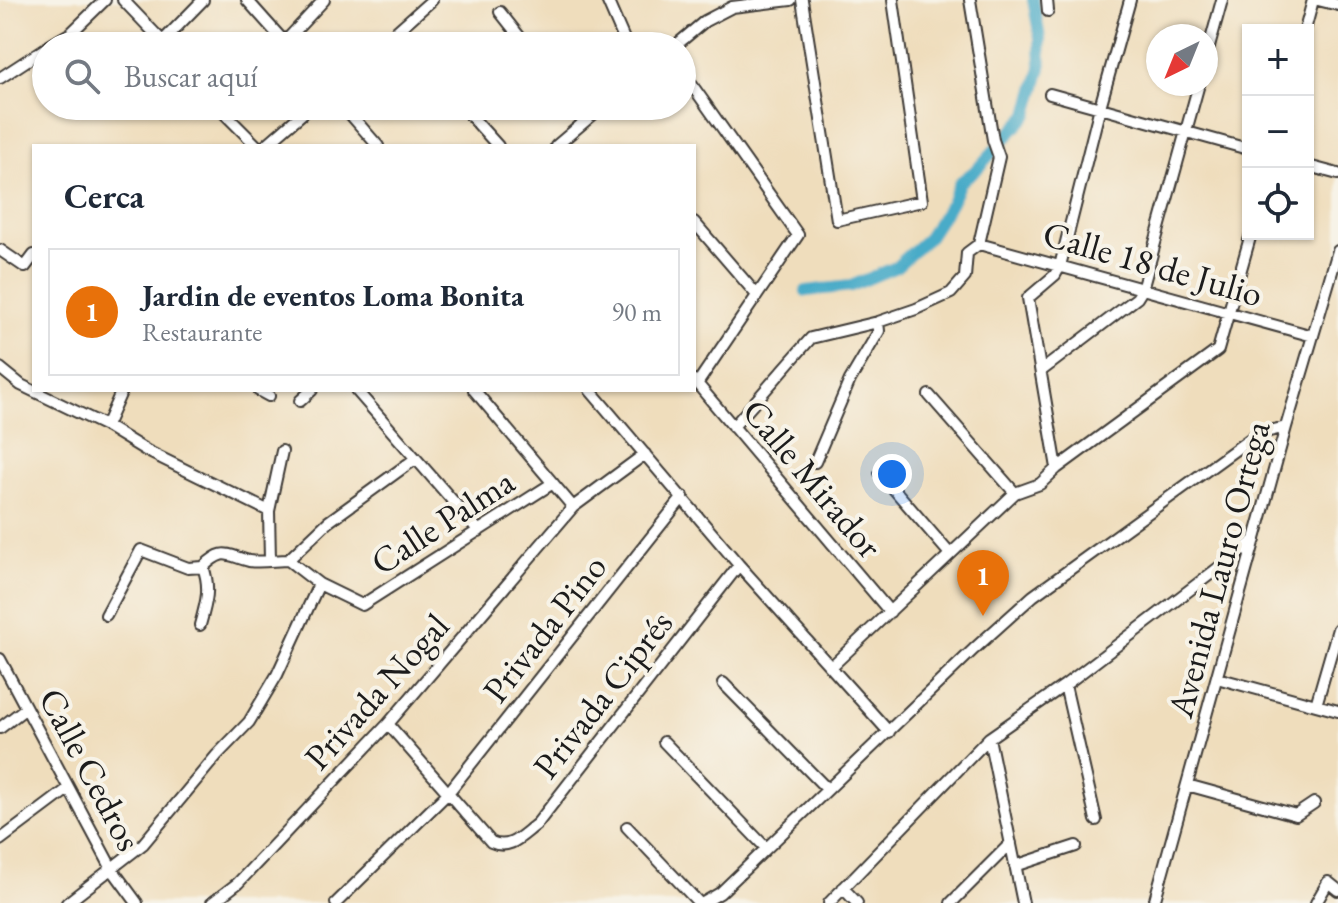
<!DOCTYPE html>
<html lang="es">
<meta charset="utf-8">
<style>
body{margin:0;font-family:"EB Garamond",serif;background:#f6f6f7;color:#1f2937}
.controls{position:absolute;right:24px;top:24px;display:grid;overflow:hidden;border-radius:0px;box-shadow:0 2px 6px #0004}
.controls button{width:72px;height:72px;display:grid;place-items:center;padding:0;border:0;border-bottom:2px solid #e0e1e3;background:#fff;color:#1f2937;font:40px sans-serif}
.compass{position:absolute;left:1146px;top:24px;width:72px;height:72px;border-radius:50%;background:#fff;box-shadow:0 2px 6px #0004;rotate:223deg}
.you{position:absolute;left:892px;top:474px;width:28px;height:28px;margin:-20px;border:6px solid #fff;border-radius:50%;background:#1a73e8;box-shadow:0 0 0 12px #1a73e833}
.badge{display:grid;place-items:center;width:52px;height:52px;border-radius:50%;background:#2563eb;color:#fff;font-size:26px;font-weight:700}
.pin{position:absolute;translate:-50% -66px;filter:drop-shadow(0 2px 4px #0008)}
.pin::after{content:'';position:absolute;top:42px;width:28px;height:24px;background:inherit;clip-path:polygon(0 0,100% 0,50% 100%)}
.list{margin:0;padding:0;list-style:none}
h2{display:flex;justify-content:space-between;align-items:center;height:104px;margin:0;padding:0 32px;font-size:34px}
h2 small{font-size:26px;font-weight:400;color:#747a83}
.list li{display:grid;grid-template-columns:52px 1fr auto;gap:24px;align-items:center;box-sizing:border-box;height:128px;margin:0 16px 16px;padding:0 16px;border:2px solid #e0e1e3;border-radius:0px}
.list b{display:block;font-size:30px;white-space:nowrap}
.list p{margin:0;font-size:26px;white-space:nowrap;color:#747a83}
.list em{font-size:26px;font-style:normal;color:#747a83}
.icon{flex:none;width:44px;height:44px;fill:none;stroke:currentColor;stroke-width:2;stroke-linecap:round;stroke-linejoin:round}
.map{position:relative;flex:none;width:1338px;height:903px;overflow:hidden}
.search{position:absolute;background:#fff;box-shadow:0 2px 6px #0004;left:32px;top:32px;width:664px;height:88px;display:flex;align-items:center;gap:20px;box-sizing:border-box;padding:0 28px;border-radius:44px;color:#747a83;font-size:30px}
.panel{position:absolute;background:#fff;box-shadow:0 2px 6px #0004;left:32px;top:144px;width:664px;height:248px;border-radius:0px}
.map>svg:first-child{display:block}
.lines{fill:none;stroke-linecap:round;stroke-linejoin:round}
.canal{stroke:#48abc8;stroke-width:12}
.minor-casing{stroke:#3c3934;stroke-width:14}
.minor{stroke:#fff;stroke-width:10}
.labels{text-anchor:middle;stroke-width:8;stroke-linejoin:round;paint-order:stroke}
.street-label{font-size:36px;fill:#1c1c1c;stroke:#f7f3e8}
</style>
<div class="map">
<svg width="1338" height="903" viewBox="0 0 1338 903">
<rect width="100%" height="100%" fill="#f7f3e8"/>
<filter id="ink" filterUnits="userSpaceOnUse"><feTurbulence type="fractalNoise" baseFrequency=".0125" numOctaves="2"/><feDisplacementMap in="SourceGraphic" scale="16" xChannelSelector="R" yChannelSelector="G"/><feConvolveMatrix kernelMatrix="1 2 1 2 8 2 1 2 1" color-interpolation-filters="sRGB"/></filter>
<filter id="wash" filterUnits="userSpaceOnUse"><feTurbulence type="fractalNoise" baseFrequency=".006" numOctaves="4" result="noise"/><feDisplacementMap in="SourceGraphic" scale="32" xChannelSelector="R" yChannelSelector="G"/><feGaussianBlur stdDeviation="1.8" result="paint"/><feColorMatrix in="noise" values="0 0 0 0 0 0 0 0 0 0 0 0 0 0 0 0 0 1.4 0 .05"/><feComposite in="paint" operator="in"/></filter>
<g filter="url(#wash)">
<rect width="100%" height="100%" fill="#efddbc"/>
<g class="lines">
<path class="canal" d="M806,291L851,286L896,267L928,238L952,201L960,182L976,170L1028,114L1041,68L1040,38L1033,0"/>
</g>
</g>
<g filter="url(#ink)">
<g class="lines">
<defs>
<path id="minor" d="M123,0L167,46
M247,0L288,46
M607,0L627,46
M802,0L837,220L922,201L893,0
M970,0L993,140L999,157L979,244
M1047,0L1048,11
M1318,0L1338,5
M500,12L527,46
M1305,30L1313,0
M163,41L203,0
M49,46L71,33L105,0
M281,46L324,0
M380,46L432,0
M675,46L705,21L732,7L791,0
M1206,58L1222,0
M682,71L798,235L697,384
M0,78L46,48
M1050,94L1248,149
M217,106L257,146
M343,106L378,146
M462,106L498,146
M581,106L591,116
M265,146L311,106
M556,146L603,106
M1308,166L1338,174
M694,222L756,294
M979,244L1313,336
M0,250L25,267L34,255
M0,368L21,385L106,426L147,451L269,511
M1041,371L1137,298L1142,290L1199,84
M694,380L890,612
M258,390L269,396
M356,390L479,531
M474,390L573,507
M590,390L739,565L889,732
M929,395L1015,493
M300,401L312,390
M106,426L122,390
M733,427L811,338L878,322L916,309L951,293L965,277L967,253L979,244
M815,462L850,380L879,331L878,322
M1057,468L1028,298L1055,275L1060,266L1100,107L1130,0
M880,473L950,554
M270,560L269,511L282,451
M288,560L328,522L415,459
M106,615L141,550L188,568L203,567C224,547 226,555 249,561C261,563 276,560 288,560L319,584L362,605L553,483
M200,625C206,604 211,588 203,567
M0,659L112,869L137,903
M832,666L1015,493L1040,484L1057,468L1218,350L1251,234
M1217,678L1338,711
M723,683L827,789
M1065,685L1096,820
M1316,705L1338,629
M388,724L491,842C510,851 522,835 537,824L739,565
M0,728L26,708
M989,738L1023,903
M664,742L766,848
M1187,785L1296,815L1314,803
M627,827L699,903
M0,840L68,789
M1015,866L1076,846
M843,888L857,903
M67,903L143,844L217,755L249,722L277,675L319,584
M212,903L238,883L388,724L573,507L645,454
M336,903L448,793L683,497
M703,903L720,893L974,649L1033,596L1257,434L1286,427
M829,903L989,738L1065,685L1255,540
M951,903L1011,843
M1154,903L1286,427L1338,251
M1316,903L1328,882L1338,890"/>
</defs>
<use href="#minor" class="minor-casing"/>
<use href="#minor" class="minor"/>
</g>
</g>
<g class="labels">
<g class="street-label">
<text transform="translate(1153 263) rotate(16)" y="13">Calle 18 de Julio</text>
<text transform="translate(813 478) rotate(50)" y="13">Calle Mirador</text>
<text transform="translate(442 521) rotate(-33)" y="13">Calle Palma</text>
<text transform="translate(1218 569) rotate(-75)" y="13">Avenida Lauro Ortega</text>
<text transform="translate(544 628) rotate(-52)" y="13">Privada Pino</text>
<text transform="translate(376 691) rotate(-48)" y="13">Privada Nogal</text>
<text transform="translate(602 694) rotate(-52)" y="13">Privada Ciprés</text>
<text transform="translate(91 769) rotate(62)" y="13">Calle Cedros</text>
</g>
</g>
</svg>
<div class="controls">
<button>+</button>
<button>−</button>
<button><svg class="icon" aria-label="locate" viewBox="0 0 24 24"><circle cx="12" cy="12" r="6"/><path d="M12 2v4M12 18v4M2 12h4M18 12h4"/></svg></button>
</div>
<svg class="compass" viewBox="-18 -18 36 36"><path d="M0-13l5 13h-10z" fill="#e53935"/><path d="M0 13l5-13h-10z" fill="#747a83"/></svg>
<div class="you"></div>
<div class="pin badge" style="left:983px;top:616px;background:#e8710a">1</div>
<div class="search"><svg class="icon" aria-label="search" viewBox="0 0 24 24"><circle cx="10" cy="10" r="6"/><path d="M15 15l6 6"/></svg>Buscar aquí</div>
<section class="panel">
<h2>Cerca<small></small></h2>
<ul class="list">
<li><span class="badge" style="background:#e8710a">1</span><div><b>Jardin de eventos Loma Bonita</b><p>Restaurante</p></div><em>90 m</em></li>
</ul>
</section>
</div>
